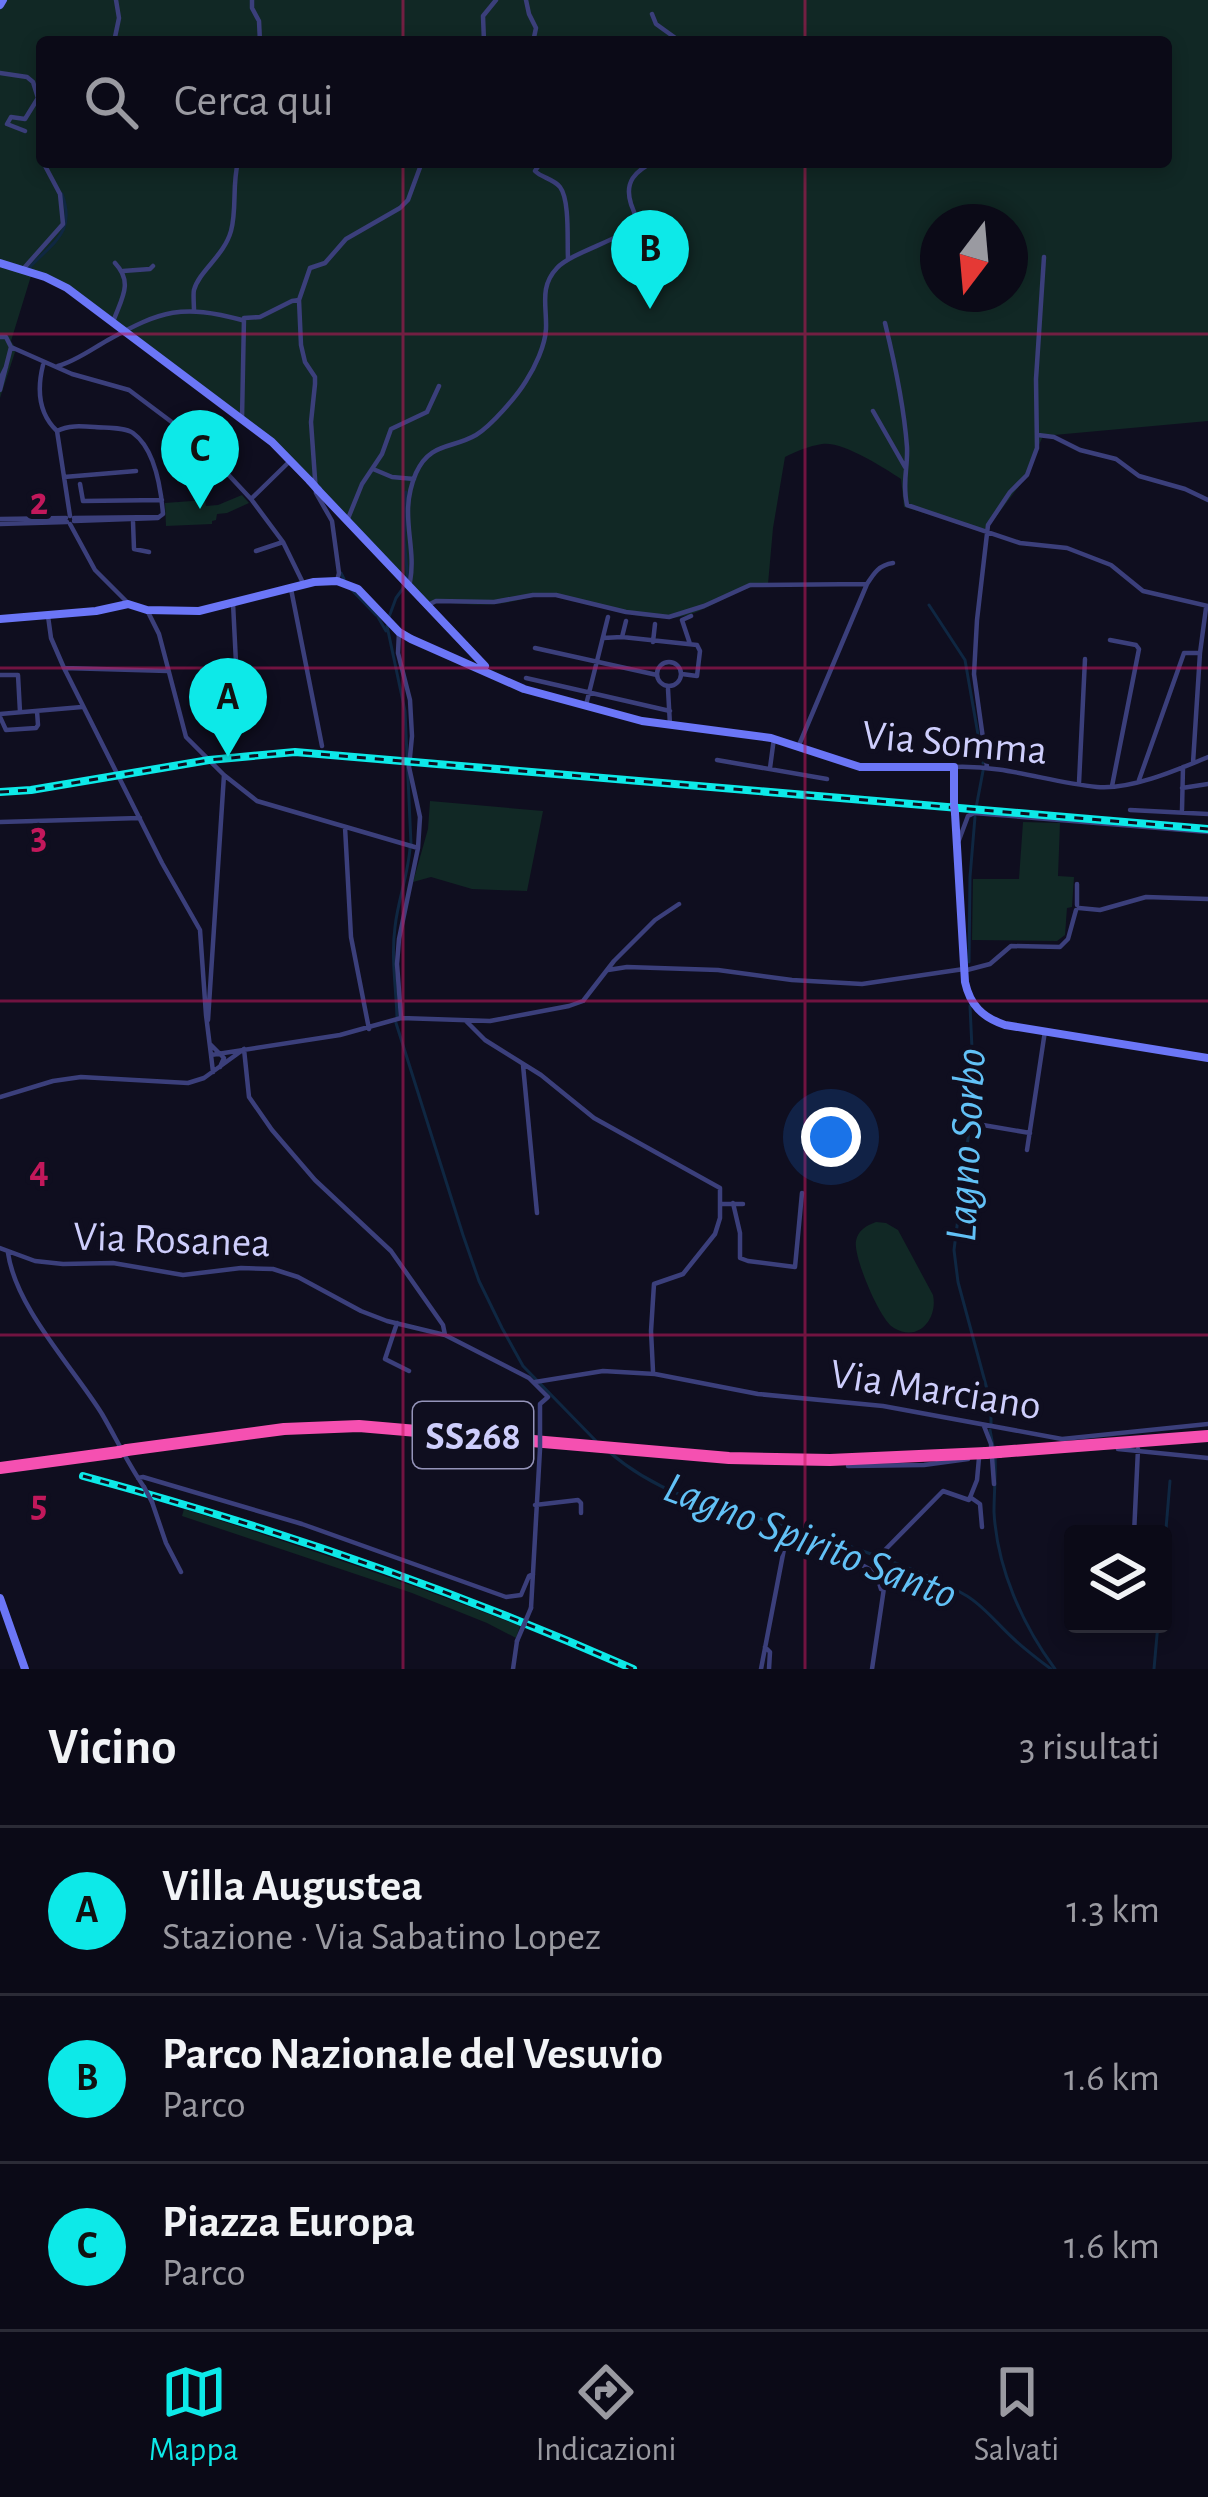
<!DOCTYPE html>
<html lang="it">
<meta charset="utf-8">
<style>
body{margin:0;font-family:"Alegreya Sans",sans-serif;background:#191824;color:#f1f3f6}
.controls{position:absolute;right:36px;bottom:36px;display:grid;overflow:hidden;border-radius:12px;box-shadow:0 6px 18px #0003}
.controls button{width:108px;height:108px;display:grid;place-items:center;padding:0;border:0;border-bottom:3px solid #2b2b36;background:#0b0a17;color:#f1f3f6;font:60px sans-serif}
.compass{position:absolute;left:920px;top:204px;width:108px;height:108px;border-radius:50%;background:#0b0a17;box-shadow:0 6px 18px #0003;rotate:196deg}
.you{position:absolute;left:831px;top:1137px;width:42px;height:42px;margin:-30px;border:9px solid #fff;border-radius:50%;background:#1a73e8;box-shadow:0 0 0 18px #1a73e833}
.badge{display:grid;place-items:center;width:78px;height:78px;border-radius:50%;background:#0de9e8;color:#111;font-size:39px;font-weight:700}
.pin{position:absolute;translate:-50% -99px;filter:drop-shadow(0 3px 6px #0008)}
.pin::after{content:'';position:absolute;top:63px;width:42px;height:36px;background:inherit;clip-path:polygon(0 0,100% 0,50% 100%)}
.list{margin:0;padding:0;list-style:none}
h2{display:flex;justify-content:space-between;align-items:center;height:156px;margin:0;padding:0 48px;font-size:51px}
h2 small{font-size:39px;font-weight:400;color:#9a9aa1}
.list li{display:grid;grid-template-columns:78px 1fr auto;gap:36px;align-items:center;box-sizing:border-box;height:168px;padding:0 48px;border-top:3px solid #2b2b36}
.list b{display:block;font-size:45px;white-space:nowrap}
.list p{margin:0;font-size:39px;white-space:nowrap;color:#9a9aa1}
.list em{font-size:39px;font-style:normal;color:#9a9aa1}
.icon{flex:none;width:66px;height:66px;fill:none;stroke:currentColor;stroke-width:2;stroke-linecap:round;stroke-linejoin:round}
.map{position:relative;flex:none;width:1208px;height:1669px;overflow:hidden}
.search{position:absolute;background:#0b0a17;box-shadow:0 6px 18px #0003;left:36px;right:36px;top:36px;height:132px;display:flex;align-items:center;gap:30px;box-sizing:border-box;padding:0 42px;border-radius:12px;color:#9a9aa1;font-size:45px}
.sheet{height:660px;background:#0b0a17}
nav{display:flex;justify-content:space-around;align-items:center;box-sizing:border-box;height:168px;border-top:3px solid #2b2b36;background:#0b0a17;font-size:33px;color:#9a9aa1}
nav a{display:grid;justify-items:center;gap:6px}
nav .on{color:#0de9e8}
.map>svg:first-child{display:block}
.green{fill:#112825;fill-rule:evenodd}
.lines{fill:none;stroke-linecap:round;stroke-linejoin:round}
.stream{stroke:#0f2742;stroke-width:3}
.street{stroke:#3b3f7b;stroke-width:4.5}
.secondary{stroke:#6b76f7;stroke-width:8}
.highway{stroke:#f550b1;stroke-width:12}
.rail-casing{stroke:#0de9e8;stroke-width:8}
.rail{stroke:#0f0e1f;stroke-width:3;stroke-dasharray:9;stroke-linecap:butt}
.street-bridge{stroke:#3b3f7b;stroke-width:4.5}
.secondary-bridge{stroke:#6b76f7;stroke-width:8}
.highway-bridge{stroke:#f550b1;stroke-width:12}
.grid{fill:none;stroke:#c2185b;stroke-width:3;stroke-opacity:0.55}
.labels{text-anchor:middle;stroke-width:10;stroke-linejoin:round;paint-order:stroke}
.shield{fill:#0f0e1f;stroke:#9594ba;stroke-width:3}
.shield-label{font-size:39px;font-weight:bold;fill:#cecefc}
.street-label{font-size:42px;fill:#cecefc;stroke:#0f0e1f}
.water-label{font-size:45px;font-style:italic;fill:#62c1f6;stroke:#0f0e1f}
.grid-label{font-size:39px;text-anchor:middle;font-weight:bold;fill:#c2185b;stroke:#0f0e1f;stroke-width:10;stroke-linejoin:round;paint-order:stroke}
</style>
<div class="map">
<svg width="1208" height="1669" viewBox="0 0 1208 1669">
<rect width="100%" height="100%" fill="#0f0e1f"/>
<path class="green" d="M0,0H1208V421L1043,436L1023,481L985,531L904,507L901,479C884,468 843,441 822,444C809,446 797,451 785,457L773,528L768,584C732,587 706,616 671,618C629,620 591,600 550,596C534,594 519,601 504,603C477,607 446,602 419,601L269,440L56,284L31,276L11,341L16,349L0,398ZM42,42H1166V162H42ZM938,222H1010V294H938Z
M242,495L249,503L227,513L217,514L216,520L212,521V524L166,526L165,503L205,500L206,506L218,505Z
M430,801L543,811L527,891L472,889L431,877L413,882L428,829Z
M1023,822L1060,823L1058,876L1074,877L1072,907L1067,908L1065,935L1057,941L972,940L973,879H1019Z
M876,1222L886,1223L898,1230L933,1295C938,1318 919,1343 894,1328C880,1321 853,1256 856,1241C858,1230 866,1226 876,1222Z
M184,1509C298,1545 409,1583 520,1626L516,1638L487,1623L412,1593L182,1516Z"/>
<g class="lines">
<path class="stream" d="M29,268C53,242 76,233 62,194
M406,492L404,539L408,580
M341,573L344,579
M349,587L376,615
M929,605L965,660L983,763
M378,617L386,631
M389,617L396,598L404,587
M387,626L405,711L411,844
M976,808L983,771
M969,962L970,877L975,817
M970,1006L974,1091L954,1250L958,1282L991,1404V1424
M397,1017C396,987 391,957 395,927C398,900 408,875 410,848
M396,1023L463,1235L479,1281L502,1328L523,1366L596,1441
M990,1430L993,1446
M608,1451C680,1513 754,1510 838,1542C881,1558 928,1573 967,1596C985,1607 999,1626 1015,1640C1026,1650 1039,1660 1051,1669
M995,1455C996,1474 994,1493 994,1512C997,1568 1022,1624 1055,1669
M1163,1565L1170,1481
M1154,1669L1158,1624"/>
<path class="street" d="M252,0V8L259,21L260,42
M526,0L529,14L536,28L533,42
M652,14L656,24L681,42
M114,42L119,18L116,0
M484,42L483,16L496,0
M0,73L27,77L33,82L38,98L25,119L11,117L7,124L25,131
M42,151V159
M541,162L535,171C542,178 554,179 560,187C570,200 567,242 568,258
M24,268L63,224L60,194L43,162
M123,271L150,269L153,266
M299,300L310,268L325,263L346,239L400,208L408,200L422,162
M194,310C194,307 193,293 194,290C199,271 224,256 231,231C237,209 232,185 238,162
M113,322C121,299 134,283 115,263
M885,323C895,364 904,406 907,447C908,468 902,483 907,505L1020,543L1067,548L1111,565L1143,591L1208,606
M0,337H6L11,347L72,374L129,390L197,441L251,499L283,542L304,585
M43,365C37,389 38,413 57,431
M58,366C76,361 92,349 108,340C162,310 182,304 242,320
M0,379L6,367
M0,390L11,347
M873,411L905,467
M242,419L244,318L260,317L292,301L299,300L301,345L305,362L315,377V384L311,422L316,493L332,521L339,573L337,581
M1038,435L1054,437L1080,450L1116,459L1139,476L1185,489L1208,500
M373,469L392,477L414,479
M64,477L136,471
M80,484L83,501L162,500
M252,498L291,460
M70,516L57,431C68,425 81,426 95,427C105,428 125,427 133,433C155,449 161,489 163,514L159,517
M74,518L159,517
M0,519L66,518
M74,521L158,518
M347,521L362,484L382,454L391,429L427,412L439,386
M133,522L134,549L149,552
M0,524L67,522
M70,524L95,570L126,601
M256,551L283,542
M410,582C417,544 398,515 416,473C430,442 452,449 476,435C491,426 517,396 526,381C535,367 545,346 546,329C547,306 539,287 557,268C573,251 631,237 635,222C637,216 633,210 631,204C624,182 635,171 654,162
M291,589L322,746
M233,603L238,703
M426,606L436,601L494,602L533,595H556L626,612L669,617L704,606L750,585L867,584
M147,610L159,634L186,737L224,775L257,801L418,848
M48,616L51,638L64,668L168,671
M399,632L398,653L410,700L412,736L409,767L420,817L418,848L399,939L397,964L401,1017
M622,637L626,621
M603,638L622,637L697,645L700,651L697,676L682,674
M1110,640L1136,645L1139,649L1112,786
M653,642L655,624
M690,644L682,620L691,616
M535,648L657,675
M657 674a12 12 0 1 1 24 0a12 12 0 1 1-24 0Z
M64,668L162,863L200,930L206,1015L211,1055
M0,675H18L20,712
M526,678L670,711
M668,689L670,725
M586,705L608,617
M0,714L82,707
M0,717L6,730L36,728L38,725L37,711
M799,745L867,584C874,573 879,565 893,563
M717,760L827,779
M1193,763L1200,653L1206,608
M954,767C1006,765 1047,782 1097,787C1131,790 1177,770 1208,757
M987,767L974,674L977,620L988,525L1010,492L1027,475L1037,448L1036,379L1044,257
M770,768L774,738
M1139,780L1184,653H1200
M1079,783L1085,659
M1182,788L1208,784
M1130,810L1208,814
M1182,810L1183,767
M0,822L140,818
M345,827L351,937L369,1029
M959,840L968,816L974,813L1208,832
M1077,884V905
M1079,908L1100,910L1146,897L1208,899
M608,970L627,967L718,970L792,980L862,984L964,969
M967,970L990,964L1011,946L1060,947L1068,939L1076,910
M208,1020L224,775
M466,1021L485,1040L541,1075L594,1118L720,1188V1218L715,1234L683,1274L654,1284L651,1331L653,1371
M210,1044L224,1058L220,1067
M244,1049L249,1097L272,1130L315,1180L391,1251L443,1325L445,1335
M523,1065L537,1213
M213,1072L211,1055L340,1035L401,1018L490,1021L569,1006L583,1001L614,961L655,920L679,904
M0,1097L53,1081L81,1077L188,1083L204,1078L244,1049
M977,1124L1030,1133
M1027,1150L1045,1031
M733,1203L740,1233V1258L748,1261L795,1267L802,1193
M720,1204H743
M0,1248L35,1261L63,1264L113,1263L183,1275L241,1268L273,1269L298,1277L361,1311L387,1321L445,1335L529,1378L548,1397L540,1404V1434
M8,1253C16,1308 72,1366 102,1414C116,1438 128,1464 144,1487
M397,1323L385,1359L409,1371
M535,1382L603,1371L655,1374L758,1394L883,1406L1062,1439L1208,1424
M984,1426L991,1444L994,1484
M1118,1449L1208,1458
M848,1466L924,1465L968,1459
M138,1478L143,1477L302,1524L506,1597L521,1595L529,1576L533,1574
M970,1497L980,1504L982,1527
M152,1502L166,1543L181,1572
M535,1505L578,1500L581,1503V1513
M1134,1534L1138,1449
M531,1608L540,1449
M765,1647L770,1652L769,1669
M513,1669L517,1641
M761,1669L784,1549L789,1541C813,1541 855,1560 876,1573L881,1589
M872,1669L884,1588L879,1556L943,1491L969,1500L977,1480L979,1458"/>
<path class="secondary" d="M0,5L3,0
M0,263L45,277L67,288L272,442L310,481
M318,490L485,666
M0,619L96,611L128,604L147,610L199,611L314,582L337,581L358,589L399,632L411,639L524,689L642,721L771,738L860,767H954V806
M955,813L965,982C970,1005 982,1017 1005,1025L1208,1058
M0,1598L25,1669"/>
<path class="highway" d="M127,1450L284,1429L359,1426L729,1458L830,1460L986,1453
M999,1452L1208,1436
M0,1468L119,1452"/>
<defs>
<path id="rail" d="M0,792L31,790L209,760L295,752L1208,829
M83,1476C272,1527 454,1590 633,1669"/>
</defs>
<use href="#rail" class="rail-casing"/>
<use href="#rail" class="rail"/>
<path class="street-bridge" d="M540,1449V1434
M144,1487L152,1502
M517,1641L531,1608"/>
<path class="secondary-bridge" d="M310,481L318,490
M954,806L955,813"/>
<path class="highway-bridge" d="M119,1452L127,1450
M986,1453L999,1452"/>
</g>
<path class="grid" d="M403,0V42M805,0V42M403,162V1669M805,162V1669M0,334H1208M0,668H1208M0,1001H1208M0,1335H1208"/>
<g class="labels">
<rect class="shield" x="413" y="1402" width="120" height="66" rx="9"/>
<g class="shield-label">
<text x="473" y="1449">SS268</text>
</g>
<g class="street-label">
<text transform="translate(955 741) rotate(5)" y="15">Via Somma</text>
<text transform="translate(172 1238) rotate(2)" y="15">Via Rosanea</text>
<text transform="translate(936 1388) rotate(9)" y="15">Via Marciano</text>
</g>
<g class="water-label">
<text transform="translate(964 1145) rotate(-87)" y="16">Lagno Sorbo</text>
<text transform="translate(811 1539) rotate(21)" y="16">Lagno Spirito Santo</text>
</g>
</g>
<g class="grid-label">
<text x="39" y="514">2</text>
<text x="39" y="848">3</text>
<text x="39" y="1182">4</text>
<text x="39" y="1516">5</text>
</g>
</svg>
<div class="controls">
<button><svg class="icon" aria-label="layers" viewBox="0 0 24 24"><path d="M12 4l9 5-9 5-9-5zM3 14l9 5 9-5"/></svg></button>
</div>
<svg class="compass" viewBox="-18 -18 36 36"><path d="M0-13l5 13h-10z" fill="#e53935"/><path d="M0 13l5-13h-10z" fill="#9a9aa1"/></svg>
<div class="you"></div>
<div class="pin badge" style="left:228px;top:757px">A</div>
<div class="pin badge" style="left:650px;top:309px">B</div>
<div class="pin badge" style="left:200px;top:509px">C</div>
<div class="search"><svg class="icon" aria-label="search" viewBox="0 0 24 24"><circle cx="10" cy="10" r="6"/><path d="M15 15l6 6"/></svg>Cerca qui</div>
</div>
<section class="sheet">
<h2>Vicino<small>3 risultati</small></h2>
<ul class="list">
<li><span class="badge">A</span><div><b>Villa Augustea</b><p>Stazione · Via Sabatino Lopez</p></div><em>1.3 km</em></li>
<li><span class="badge">B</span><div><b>Parco Nazionale del Vesuvio</b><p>Parco</p></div><em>1.6 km</em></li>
<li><span class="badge">C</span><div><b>Piazza Europa</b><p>Parco</p></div><em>1.6 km</em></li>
</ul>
</section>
<nav>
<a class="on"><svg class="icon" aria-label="map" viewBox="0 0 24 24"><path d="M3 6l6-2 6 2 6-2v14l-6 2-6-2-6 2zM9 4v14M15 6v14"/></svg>Mappa</a>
<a><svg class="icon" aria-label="directions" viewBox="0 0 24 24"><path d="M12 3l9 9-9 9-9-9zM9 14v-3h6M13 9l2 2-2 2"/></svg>Indicazioni</a>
<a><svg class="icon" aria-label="saved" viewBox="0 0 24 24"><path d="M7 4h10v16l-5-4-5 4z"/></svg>Salvati</a>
</nav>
